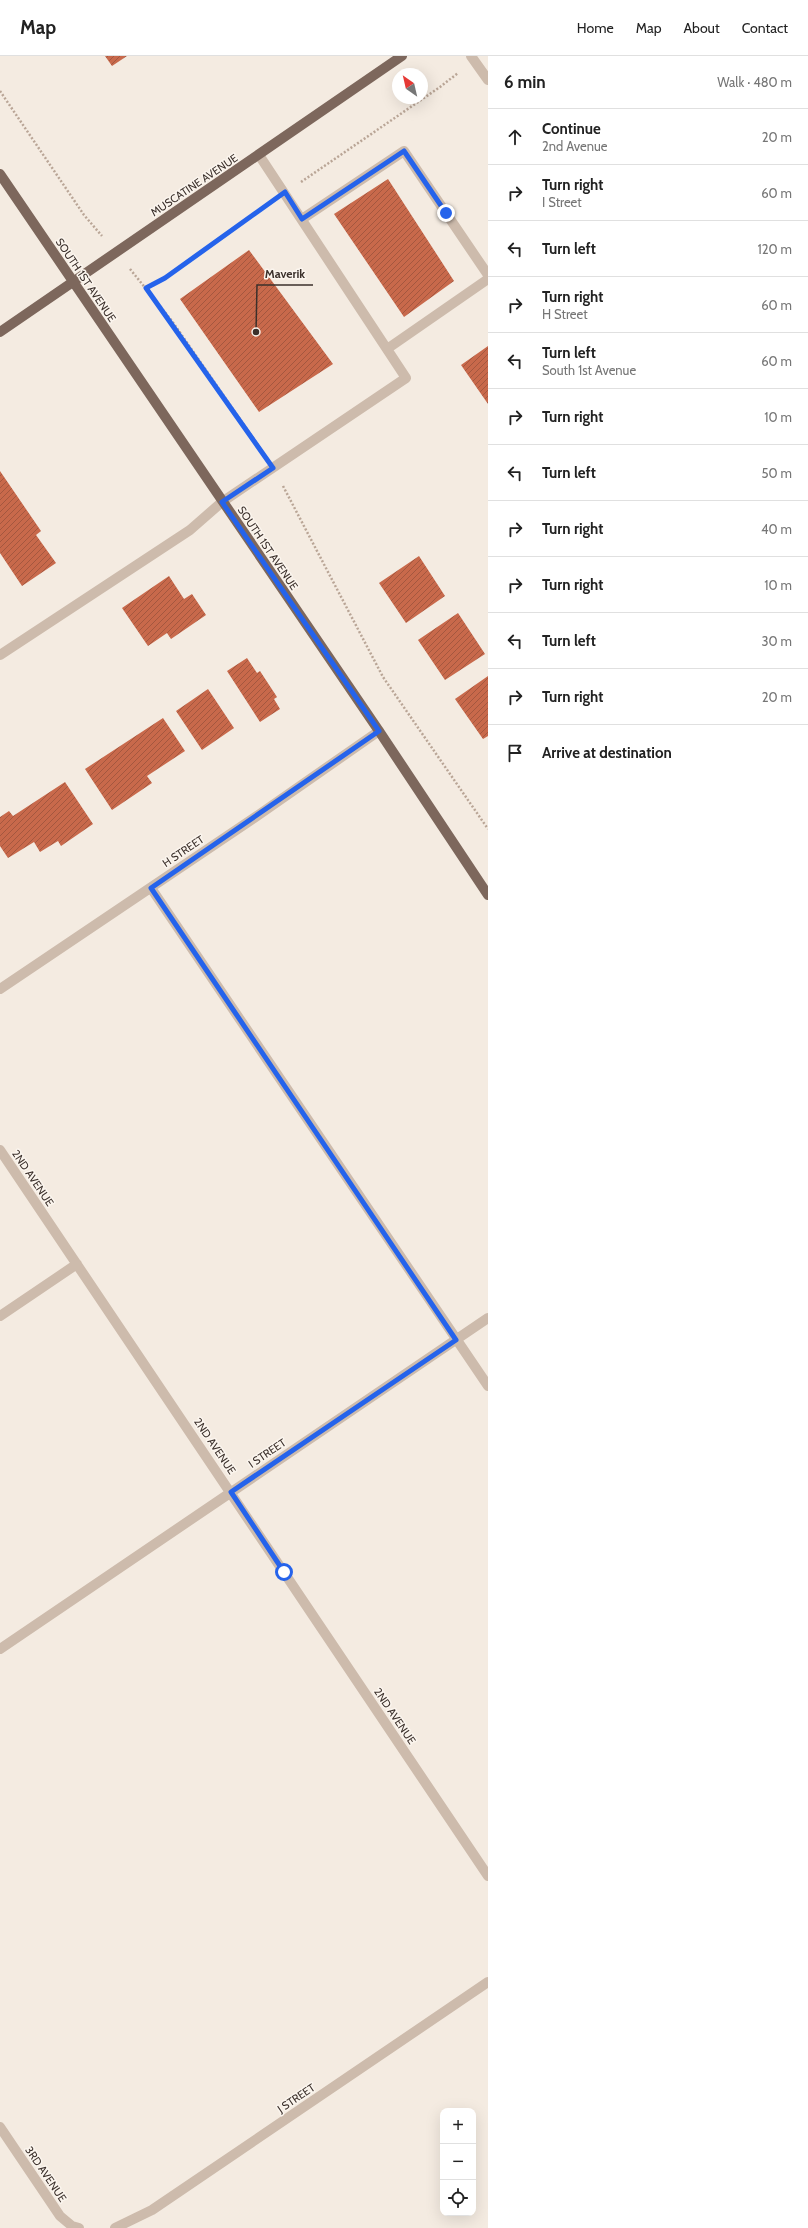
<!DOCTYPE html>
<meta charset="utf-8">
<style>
body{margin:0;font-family:Cabin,sans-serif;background:#f2f2f2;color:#222}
.controls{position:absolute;right:12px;bottom:12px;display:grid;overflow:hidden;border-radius:8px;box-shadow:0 4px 16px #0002}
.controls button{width:36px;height:36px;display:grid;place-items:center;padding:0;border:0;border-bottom:1px solid #e0e0e0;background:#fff;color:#222;font:20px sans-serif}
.compass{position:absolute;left:392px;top:12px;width:36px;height:36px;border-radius:50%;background:#fff;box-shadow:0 4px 16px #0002;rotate:326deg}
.stop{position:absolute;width:12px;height:12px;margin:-9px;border:3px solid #2563eb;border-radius:50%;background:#fff}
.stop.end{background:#2563eb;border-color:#fff;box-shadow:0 1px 4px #0008}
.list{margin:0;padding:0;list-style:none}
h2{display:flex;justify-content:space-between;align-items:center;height:52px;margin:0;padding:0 16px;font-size:17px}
h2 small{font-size:13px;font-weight:400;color:#767676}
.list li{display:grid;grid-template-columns:26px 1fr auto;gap:12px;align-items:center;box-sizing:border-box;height:56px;padding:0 16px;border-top:1px solid #e0e0e0}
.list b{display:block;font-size:15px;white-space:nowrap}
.list p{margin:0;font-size:13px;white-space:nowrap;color:#767676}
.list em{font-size:13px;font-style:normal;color:#767676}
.icon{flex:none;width:22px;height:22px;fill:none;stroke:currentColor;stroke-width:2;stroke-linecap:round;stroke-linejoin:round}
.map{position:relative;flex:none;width:488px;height:2172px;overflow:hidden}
header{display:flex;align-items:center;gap:24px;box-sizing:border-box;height:56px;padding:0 20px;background:#fff;border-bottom:1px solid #e0e0e0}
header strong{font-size:19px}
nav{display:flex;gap:22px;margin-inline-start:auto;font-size:14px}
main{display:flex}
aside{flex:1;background:#fff}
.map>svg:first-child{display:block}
.building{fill:url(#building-hatch)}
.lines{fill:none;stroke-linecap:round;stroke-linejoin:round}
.path{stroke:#b9a596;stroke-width:2.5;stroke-dasharray:2 2;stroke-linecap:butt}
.minor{stroke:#cdbbac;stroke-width:10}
.major{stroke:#7d675c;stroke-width:10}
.route{stroke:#2563eb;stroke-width:5}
.labels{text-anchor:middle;stroke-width:3;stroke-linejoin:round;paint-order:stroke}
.street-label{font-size:11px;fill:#3b302b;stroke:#fbf5ee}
.leader{fill:none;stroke:#3b302b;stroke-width:1.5}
.callout-dot{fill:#3b302b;stroke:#fbf5ee;stroke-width:1.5}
.callout-label{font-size:12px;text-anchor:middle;font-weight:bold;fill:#3b302b;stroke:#fbf5ee;stroke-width:3;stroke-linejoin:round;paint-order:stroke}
</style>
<header>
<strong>Map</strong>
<nav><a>Home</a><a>Map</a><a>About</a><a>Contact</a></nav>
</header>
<main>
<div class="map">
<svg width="488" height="2172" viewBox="0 0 488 2172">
<defs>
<pattern id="building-hatch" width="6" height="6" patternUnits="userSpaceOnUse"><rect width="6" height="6" fill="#c8694b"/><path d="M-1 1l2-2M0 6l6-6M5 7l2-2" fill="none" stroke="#a4573f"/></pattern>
</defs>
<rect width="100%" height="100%" fill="#f4ebe1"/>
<path class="building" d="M105,0H127L112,10Z
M388,123L454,225L404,261L334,158Z
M249,194L333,308L259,356L180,243Z
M488,290V348L461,309Z
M0,415L41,475L36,479L56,507L22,530L0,497Z
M419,500L445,540L406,567L379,527Z
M169,520L184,543L192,538L206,559L171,583L167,577L148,590L122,552Z
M458,557L485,598L445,624L418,584Z
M247,602L257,617L260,615L277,641L274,643L280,653L260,666L227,615Z
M488,620V680L483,683L455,643Z
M208,633L234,672L202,694L176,655Z
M163,662L185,695L147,720L152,727L112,754L85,713Z
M65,726L93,768L61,790L58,785L40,796L34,786L8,802L0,790V761L9,755L13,760Z"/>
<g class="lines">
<path class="path" d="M0,35L84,159L102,180
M301,126L440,31L458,17
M130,213L172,265L262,395
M146,232L165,222L267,149
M283,430L383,621L488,773"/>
<path class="minor" d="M471,0L488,24
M302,163L404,95L488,219
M387,293L488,223
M0,599L190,474L222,446L406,322L259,99
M151,832L488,1330
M0,933L254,762L379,675
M0,1094L488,1820
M0,1260L77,1208
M0,1593L488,1262
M0,2071L60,2160L72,2170L79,2172
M115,2172L152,2154L488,1926"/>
<path class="major" d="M0,118L379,675L488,839
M0,276L402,0"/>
</g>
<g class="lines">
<path class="route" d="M284,1516L231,1436L456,1284L151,832L379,675L222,446L273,412L146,232L165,222L285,136L302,163L404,95L446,157"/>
</g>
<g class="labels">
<g class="street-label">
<text transform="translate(194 129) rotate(-34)" y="4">MUSCATINE AVENUE</text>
<text transform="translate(86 224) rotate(56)" y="4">SOUTH 1ST AVENUE</text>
<text transform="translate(268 492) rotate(56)" y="4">SOUTH 1ST AVENUE</text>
<text transform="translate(183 795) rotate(-34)" y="4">H STREET</text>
<text transform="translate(33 1122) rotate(56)" y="4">2ND AVENUE</text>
<text transform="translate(215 1390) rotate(56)" y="4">2ND AVENUE</text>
<text transform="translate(267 1397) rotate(-34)" y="4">I STREET</text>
<text transform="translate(395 1660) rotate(56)" y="4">2ND AVENUE</text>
<text transform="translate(296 2042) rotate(-34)" y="4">J STREET</text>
<text transform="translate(46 2118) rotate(56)" y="4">3RD AVENUE</text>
</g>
</g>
<path class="leader" d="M256 276L257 229H313"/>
<circle class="callout-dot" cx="256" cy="276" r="4"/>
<g class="callout-label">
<text x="285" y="222">Maverik</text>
</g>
</svg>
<div class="controls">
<button>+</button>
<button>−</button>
<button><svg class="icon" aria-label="locate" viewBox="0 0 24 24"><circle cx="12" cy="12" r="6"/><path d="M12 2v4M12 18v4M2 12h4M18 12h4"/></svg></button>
</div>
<svg class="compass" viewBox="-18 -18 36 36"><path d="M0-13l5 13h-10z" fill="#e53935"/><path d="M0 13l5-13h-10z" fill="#767676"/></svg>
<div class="stop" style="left:284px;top:1516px"></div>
<div class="stop end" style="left:446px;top:157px"></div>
</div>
<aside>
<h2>6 min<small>Walk · 480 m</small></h2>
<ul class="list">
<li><svg class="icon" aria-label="ahead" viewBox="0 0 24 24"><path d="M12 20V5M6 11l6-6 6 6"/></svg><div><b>Continue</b><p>2nd Avenue</p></div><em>20 m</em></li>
<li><svg class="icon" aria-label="right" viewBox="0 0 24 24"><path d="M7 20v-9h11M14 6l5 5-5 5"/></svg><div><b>Turn right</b><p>I Street</p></div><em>60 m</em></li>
<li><svg class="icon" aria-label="left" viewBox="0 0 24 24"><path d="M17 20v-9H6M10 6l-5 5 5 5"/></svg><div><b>Turn left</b></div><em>120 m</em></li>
<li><svg class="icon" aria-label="right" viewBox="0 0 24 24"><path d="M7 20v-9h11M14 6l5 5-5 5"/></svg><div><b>Turn right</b><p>H Street</p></div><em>60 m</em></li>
<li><svg class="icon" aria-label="left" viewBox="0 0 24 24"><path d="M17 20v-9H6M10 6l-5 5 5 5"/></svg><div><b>Turn left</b><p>South 1st Avenue</p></div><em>60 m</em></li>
<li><svg class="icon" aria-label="right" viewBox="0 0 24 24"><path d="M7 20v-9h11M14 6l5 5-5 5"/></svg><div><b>Turn right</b></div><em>10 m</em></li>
<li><svg class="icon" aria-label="left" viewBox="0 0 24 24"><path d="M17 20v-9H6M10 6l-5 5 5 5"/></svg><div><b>Turn left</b></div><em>50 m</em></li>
<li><svg class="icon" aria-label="right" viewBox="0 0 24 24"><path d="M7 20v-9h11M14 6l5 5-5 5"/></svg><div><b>Turn right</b></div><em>40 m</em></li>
<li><svg class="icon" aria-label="right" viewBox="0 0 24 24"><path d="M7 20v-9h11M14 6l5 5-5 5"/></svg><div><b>Turn right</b></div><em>10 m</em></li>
<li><svg class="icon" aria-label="left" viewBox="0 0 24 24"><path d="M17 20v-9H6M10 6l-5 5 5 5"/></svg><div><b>Turn left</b></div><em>30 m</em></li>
<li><svg class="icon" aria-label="right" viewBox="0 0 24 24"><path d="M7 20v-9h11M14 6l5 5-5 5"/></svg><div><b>Turn right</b></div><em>20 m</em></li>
<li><svg class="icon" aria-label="arrive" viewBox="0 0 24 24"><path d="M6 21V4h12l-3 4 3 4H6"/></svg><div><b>Arrive at destination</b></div></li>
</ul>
</aside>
</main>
